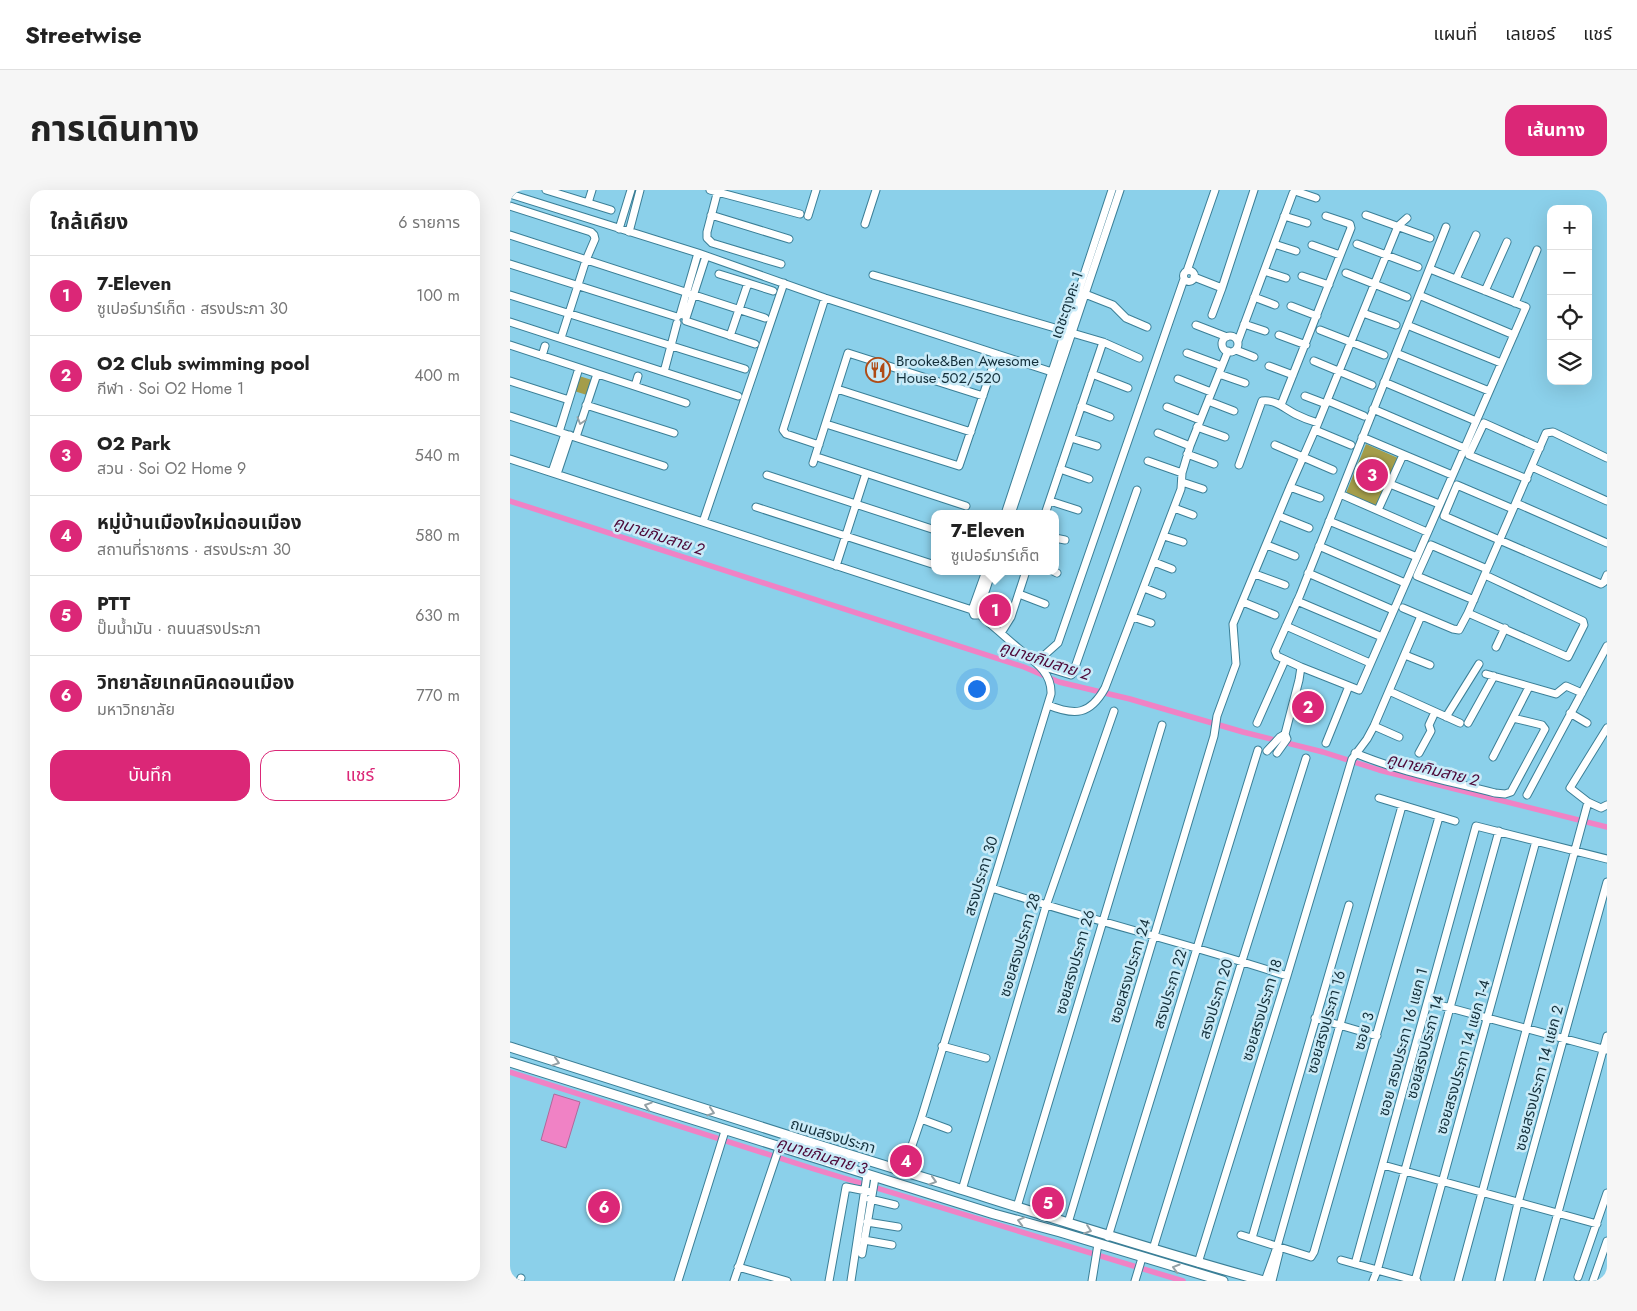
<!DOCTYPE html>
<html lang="th">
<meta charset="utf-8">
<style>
body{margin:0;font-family:Jost,"Noto Sans Thai",sans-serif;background:#f6f6f6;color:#222}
.controls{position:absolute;right:15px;top:15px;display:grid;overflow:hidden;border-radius:10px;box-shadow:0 5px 20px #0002}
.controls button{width:45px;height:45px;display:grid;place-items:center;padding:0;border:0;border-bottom:1px solid #e0e0e0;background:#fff;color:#222;font:25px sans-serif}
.you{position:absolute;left:466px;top:498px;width:18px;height:18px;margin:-12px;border:4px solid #fff;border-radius:50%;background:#1a73e8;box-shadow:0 0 0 8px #1a73e833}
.badge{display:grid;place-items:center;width:32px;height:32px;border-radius:50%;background:#db2777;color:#fff;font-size:16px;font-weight:700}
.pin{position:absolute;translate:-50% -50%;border:2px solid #fff;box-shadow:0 1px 5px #0006}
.popup{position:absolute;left:421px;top:320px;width:128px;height:65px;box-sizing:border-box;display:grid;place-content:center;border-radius:10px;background:#fff;filter:drop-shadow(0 1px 4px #0005);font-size:16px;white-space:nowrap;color:#767676}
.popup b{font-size:19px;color:#222}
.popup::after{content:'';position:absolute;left:50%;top:100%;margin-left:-10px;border:10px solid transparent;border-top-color:#fff}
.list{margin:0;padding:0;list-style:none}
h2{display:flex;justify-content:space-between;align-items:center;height:65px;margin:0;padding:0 20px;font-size:21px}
h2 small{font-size:16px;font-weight:400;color:#767676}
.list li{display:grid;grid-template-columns:32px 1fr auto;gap:15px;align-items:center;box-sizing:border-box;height:80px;padding:0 20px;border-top:1px solid #e0e0e0}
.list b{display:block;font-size:19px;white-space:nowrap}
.list p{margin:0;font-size:16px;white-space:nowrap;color:#767676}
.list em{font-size:16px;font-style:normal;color:#767676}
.actions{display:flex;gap:10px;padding:15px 20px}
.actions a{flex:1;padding:11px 0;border:1px solid #db2777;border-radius:15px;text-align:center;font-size:18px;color:#db2777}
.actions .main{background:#db2777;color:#fff}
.icon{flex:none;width:28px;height:28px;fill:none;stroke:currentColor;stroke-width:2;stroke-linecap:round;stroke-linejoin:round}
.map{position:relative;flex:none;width:1097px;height:1091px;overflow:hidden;border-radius:15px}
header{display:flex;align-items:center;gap:30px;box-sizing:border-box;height:70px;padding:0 25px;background:#fff;border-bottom:1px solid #e0e0e0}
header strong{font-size:24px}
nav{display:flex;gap:28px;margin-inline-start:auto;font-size:18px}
.intro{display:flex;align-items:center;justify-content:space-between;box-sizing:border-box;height:120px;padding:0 30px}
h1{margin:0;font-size:35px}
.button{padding:12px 22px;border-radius:15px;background:#db2777;color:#fff;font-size:18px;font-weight:700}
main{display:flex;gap:30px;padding:0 30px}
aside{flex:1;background:#fff;border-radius:15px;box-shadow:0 5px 20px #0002}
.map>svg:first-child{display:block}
.green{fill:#a49d4a}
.water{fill:#f082c5;stroke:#ae699b}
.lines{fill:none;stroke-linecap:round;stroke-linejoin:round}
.canal{stroke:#f082c5;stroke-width:5.5}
.minor-casing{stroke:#3b7f97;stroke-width:9}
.major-casing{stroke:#3b7f97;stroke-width:11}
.minor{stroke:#fff;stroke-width:7}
.major{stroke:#fff;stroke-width:9}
.oneway{stroke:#95a1a6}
.labels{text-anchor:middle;stroke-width:5;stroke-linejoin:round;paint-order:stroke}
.street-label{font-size:15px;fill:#132f3a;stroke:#caebf8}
.poi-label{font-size:15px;fill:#132f3a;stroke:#caebf8;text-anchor:start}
.water-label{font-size:16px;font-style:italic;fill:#4d0838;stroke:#caebf8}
</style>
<header>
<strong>Streetwise</strong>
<nav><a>แผนที่</a><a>เลเยอร์</a><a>แชร์</a></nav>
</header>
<div class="intro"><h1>การเดินทาง</h1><a class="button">เส้นทาง</a></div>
<main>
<aside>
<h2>ใกล้เคียง<small>6 รายการ</small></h2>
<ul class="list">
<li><span class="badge">1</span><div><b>7-Eleven</b><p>ซูเปอร์มาร์เก็ต · สรงประภา 30</p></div><em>100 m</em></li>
<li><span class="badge">2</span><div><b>O2 Club swimming pool</b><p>กีฬา · Soi O2 Home 1</p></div><em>400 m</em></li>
<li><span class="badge">3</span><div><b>O2 Park</b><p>สวน · Soi O2 Home 9</p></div><em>540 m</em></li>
<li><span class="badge">4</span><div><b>หมู่บ้านเมืองใหม่ดอนเมือง</b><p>สถานที่ราชการ · สรงประภา 30</p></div><em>580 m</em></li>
<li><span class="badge">5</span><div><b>PTT</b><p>ปั๊มน้ำมัน · ถนนสรงประภา</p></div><em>630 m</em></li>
<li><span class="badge">6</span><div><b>วิทยาลัยเทคนิคดอนเมือง</b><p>มหาวิทยาลัย</p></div><em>770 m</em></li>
</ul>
<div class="actions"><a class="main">บันทึก</a><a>แชร์</a></div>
</aside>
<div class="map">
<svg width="1097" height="1091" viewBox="0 0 1097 1091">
<rect width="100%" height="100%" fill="#8bd0ea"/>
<path class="green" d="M69,186L82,190L77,205L64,201Z
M856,254L888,268L867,316L836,303Z"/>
<path class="water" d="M798,506L806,510L796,532L791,530L790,524Z
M44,904L70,912L56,958L31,950Z"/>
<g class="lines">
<path class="canal" d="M0,311L514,477L549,492L620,509L733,542L813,562L869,580L1097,637
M0,882L304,979L673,1091"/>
<defs>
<path id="minor" d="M36,0L101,20
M200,0L290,24
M208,0L197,42V48L202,53L271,74
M0,4L188,63L315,108L548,184
M78,13L82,0
M0,16L81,42L84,45L85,49L76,70L51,148
M201,25L279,49
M856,25L920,48
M298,26L306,0
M774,26L797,33
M355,34L366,0
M109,39L121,0
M119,42L130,0
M0,45L255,128
M764,54L786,61
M847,54L908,77
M802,55L830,65
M0,74L167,127
M673.5 86a5.5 5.5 0 1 1 11 0a5.5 5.5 0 1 1-11 0Z
M677,81L705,0
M754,81L776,88
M836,83L897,107
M209,84L238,93
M363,85L593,152L629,168
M792,86L819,95
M684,87L712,98L744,0
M946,89L966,45
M975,101L997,52
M575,104L603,115L616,128L637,137
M0,105L235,179
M909,105L1004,145
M744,107L765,115
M1005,113L1027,60
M781,116L807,126
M853,123L886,135
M170,125L188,63
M702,125L712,98
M176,128L196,66
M176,131L245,154
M0,132L228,206
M734,134L755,141
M686,135L717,147
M897,135L991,173
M810,140L874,165
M769,145L796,155
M220,146L238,93L263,101
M712 154a8 8 0 1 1 16 0a8 8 0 1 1-16 0Z
M728,151L783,3L785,1L806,8
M0,155L176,213
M726,160L744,167
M677,163L712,176
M886,163L979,201
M32,166L35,156
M804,171L862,195
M759,176L783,185
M154,182L167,133
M582,184L618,198
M709,184L735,193
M668,189L701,202
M0,191L59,210
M874,192L966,231
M125,196L128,186
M327,199L461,242
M795,206L816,214
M698,211L724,221
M818,211L854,226
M76,215L164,243
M771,215L841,38L840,34L816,26
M571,216L600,227
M657,217L690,230
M863,219L954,258
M0,226L154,276
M316,234L449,276L487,164
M687,237L715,247
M805,240L841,255
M49,242L69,178
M648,243L680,256
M66,247L87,184
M852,247L942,285
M561,248L587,256
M309,255L276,244L273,240L315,108
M765,255L823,280
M677,264L704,274
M310,268L456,316
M0,269L462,420
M638,271L672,283
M303,273L338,163L473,206
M729,275L752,211C765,209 775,219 785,224C793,228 801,231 808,233
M1022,277L1097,311
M550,279L579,289
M42,282L55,244
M47,284L60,245
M257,285L425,340
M1017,289L959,265L974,233L1030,258
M672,292L693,299
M880,294L929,314
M780,297L810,308
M830,304L917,342
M540,311L568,320
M1006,313L1097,353
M246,317L425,375
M664,318L683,325
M1003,319L947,295L934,326L1091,394L1094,392L1097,385
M868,320L893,265
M495,324L602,0
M501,324L610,0
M535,324L593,152
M769,326L799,338
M819,331L907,367
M193,332L274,93
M654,346L673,352
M545,348L555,350
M757,355L785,366
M809,356L895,393
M644,372L662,379
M326,376L356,283
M543,381L547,383
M798,383L883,420
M745,384L775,395
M634,398L652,405
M509,404L535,414
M964,410L907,386L921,355L977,379
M787,411L872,447
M733,412L765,425
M464,418L469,420V424L467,425H464L462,420L476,381
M893,418L943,439L949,440L958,423L1036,243L1043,242L1097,268
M469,420L482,381
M958,423L1058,467L1074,435L1073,431L975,385
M623,427L641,433
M776,436L860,473
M491,443L501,427L516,381
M986,457L995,438
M895,465L920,475
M530,469L538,478L561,485L563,483L627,300
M528,473L530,469L548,453L674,89
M791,477L849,500L1016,117L920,79
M976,484L1046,504L1056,496L1072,503
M879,501L950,533
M538,515C565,526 580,525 595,498L671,299L672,283L680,256L718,161
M1060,523L1077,533
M936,527L969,474
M747,533L775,470
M958,533L984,486
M864,536L889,547
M1097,538L1060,598L1078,612L1091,618L1097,615
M775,544L789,490L791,477L767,466L765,461L790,405L936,37
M816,553L839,496
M757,561L770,547L775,544L777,549L767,563
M845,563C890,582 938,591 985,603L995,604L1001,602L1035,539L1032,535L1003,528
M909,563L921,541L919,535L925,522
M983,567L1019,497
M1017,605L1097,456
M869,608L945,631
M482,698C579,730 680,754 777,786
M918,812L1096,860
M805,828L867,846
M432,856L476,868
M411,929L438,939
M873,975L1087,1034
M393,982L411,929L541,504C542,482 524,471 508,458C495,447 482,435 469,424
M452,1000L536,716L604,521
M360,1009L385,1015
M507,1017L652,535
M357,1032L388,1037
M558,1033L704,546L707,526L726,474L723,434L780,297L808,233L888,36L897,28
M731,1045L798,1066L801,1067L804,1062L929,627
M598,1047L748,560
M742,1048L839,715
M354,1050L382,1055
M643,1059L732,771L796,568
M352,1064L365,988
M831,1070L907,1091
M688,1073L777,786L842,569L857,549L864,536L911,426
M845,1074L966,636L1097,669
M228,1077L277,1091
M1068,1087L1097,1003
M10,1091L11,1088
M168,1091L215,941
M224,1091L269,958
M319,1091L336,997L361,1002
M341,1091L357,985
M582,1091L588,1054
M625,1091L632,1068
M755,1091L767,1057L892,616
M762,1091L769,1063L767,1057
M863,1091L867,1081L989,641
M905,1091L1026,651
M948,1091L1078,612
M989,1091L1008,1013L1097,692
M1029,1091L1097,846
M1083,1091L1097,1051"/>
<path id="major" d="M0,857C142,903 285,948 428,992C536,1026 644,1061 754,1091
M0,872L484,1024L550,1042L713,1091"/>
</defs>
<use href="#minor" class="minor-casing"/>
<use href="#major" class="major-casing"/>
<use href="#minor" class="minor"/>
<use href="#major" class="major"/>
</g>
<defs><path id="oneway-chevron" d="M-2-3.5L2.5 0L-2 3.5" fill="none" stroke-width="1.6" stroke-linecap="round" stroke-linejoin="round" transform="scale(1.25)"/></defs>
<g class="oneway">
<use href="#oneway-chevron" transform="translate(71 231) rotate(108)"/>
<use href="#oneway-chevron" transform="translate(46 872) rotate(18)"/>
<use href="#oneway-chevron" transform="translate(138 916) rotate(-162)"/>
<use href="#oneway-chevron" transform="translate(201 922) rotate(18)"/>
<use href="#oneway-chevron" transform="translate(423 991) rotate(17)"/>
<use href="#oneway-chevron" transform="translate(511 1031) rotate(-165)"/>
<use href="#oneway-chevron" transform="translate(578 1040) rotate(19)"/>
<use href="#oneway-chevron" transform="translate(666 1078) rotate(-164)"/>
</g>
<defs>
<symbol id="restaurant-ring" viewBox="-11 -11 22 22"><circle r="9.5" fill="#caebf8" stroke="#af4b15" stroke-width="1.5"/><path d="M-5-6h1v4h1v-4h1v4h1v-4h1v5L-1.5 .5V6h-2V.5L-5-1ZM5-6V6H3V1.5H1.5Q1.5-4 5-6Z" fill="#af4b15"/></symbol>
</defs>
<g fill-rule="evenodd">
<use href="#restaurant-ring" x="354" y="166" width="28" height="28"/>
</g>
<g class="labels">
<g class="street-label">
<text transform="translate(557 115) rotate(-71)" y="5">เดชะตุงคะ 1</text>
<text transform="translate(471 686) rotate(-73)" y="5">สรงประภา 30</text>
<text transform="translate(510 755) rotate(-73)" y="5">ซอยสรงประภา 28</text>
<text transform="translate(565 772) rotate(-74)" y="5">ซอยสรงประภา 26</text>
<text transform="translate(620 781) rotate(-73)" y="5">ซอยสรงประภา 24</text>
<text transform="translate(660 799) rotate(-73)" y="5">สรงประภา 22</text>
<text transform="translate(706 809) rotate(-73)" y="5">สรงประภา 20</text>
<text transform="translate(752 820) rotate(-73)" y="5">ซอยสรงประภา 18</text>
<text transform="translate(816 832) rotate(-74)" y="5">ซอยสรงประภา 16</text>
<text transform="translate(854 841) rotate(-74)" y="5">ซอย 3</text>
<text transform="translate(893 852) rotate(-75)" y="5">ซอย สรงประภา 16 แยก 1</text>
<text transform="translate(915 857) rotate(-75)" y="5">ซอยสรงประภา 14</text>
<text transform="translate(953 867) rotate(-74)" y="5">ซอยสรงประภา 14 แยก 1-4</text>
<text transform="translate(1029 888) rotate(-75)" y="5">ซอยสรงประภา 14 แยก 2</text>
<text transform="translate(323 946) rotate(17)" y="5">ถนนสรงประภา</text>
</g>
<g class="poi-label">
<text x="386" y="176">Brooke&amp;Ben Awesome<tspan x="386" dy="17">House 502/520</tspan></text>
</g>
<g class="water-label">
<text transform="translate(149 345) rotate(18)" y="6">คูนายกิมสาย 2</text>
<text transform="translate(535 470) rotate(18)" y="6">คูนายกิมสาย 2</text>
<text transform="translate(923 579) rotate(14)" y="6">คูนายกิมสาย 2</text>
<text transform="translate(312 965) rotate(17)" y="6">คูนายกิมสาย 3</text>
</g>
</g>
</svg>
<div class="controls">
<button>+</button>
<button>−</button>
<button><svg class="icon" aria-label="locate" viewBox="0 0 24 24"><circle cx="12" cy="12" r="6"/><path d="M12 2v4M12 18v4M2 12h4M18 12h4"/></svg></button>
<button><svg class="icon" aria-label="layers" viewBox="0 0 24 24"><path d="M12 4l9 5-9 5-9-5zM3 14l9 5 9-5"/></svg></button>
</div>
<div class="you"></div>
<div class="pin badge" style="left:485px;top:420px">1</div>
<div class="popup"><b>7-Eleven</b>ซูเปอร์มาร์เก็ต</div>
<div class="pin badge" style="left:798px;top:517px">2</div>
<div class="pin badge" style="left:862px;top:285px">3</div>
<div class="pin badge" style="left:396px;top:971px">4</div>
<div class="pin badge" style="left:538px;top:1013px">5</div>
<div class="pin badge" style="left:94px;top:1017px">6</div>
</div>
</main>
